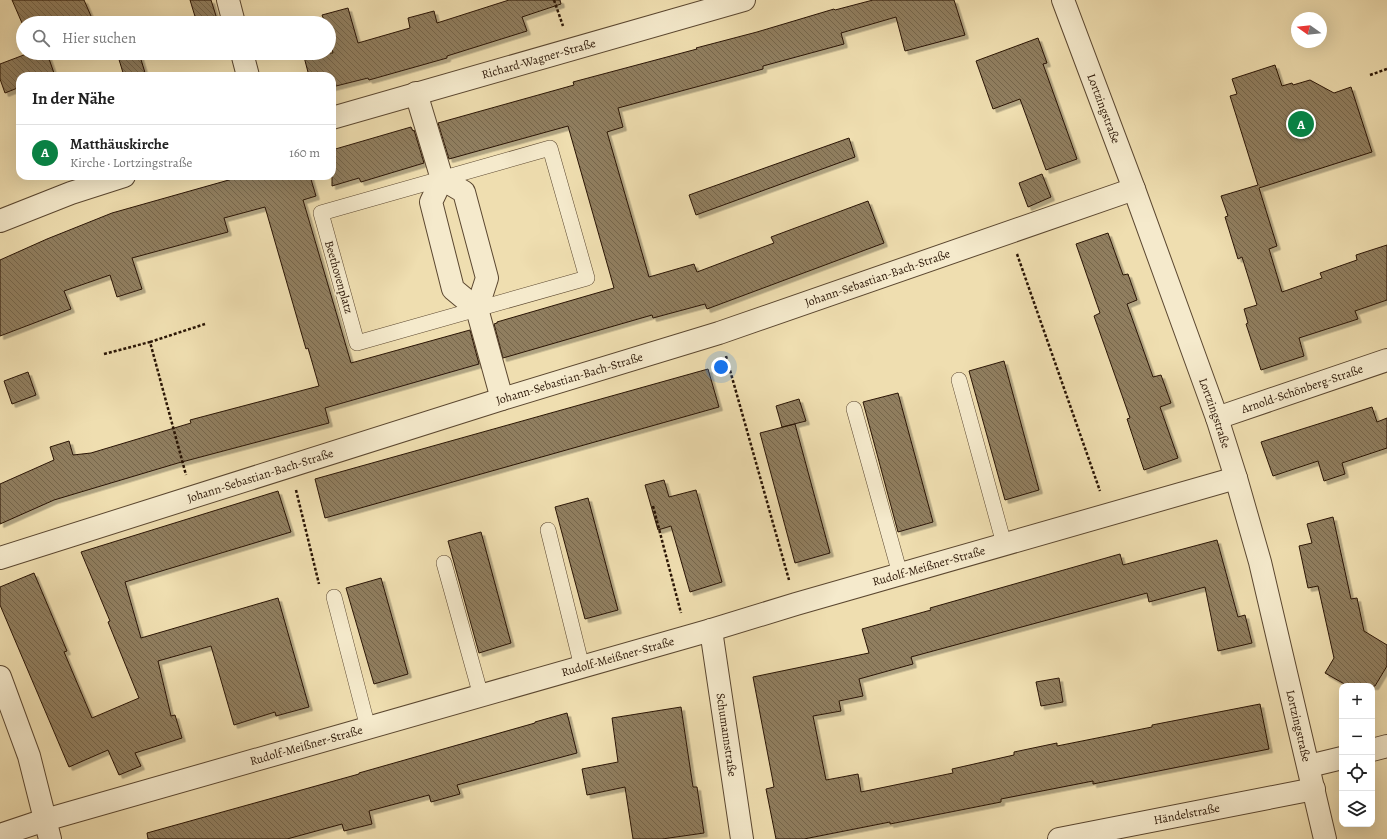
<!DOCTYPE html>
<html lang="de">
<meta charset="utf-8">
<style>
body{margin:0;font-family:Alegreya,serif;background:#f6f6f6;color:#222}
.controls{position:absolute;right:12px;bottom:12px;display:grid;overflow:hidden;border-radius:8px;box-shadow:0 4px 16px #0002}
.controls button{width:36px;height:36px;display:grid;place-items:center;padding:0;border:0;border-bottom:1px solid #e0e0e0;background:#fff;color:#222;font:20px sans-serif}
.compass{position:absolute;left:1291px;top:12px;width:36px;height:36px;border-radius:50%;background:#fff;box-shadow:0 4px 16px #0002;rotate:285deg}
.you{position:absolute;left:721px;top:367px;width:14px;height:14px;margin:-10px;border:3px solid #fff;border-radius:50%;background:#1a73e8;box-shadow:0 0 0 6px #1a73e833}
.badge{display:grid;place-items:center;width:26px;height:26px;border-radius:50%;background:#0b8043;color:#fff;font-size:13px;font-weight:700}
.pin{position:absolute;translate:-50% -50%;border:2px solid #fff;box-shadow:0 1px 4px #0006}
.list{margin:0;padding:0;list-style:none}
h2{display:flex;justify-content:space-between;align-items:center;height:52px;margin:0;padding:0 16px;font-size:17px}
h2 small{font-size:13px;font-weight:400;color:#767676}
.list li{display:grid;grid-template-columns:26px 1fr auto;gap:12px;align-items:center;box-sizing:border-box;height:56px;padding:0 16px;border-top:1px solid #e0e0e0}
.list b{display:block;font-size:15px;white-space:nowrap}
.list p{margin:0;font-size:13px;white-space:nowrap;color:#767676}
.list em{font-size:13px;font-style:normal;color:#767676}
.icon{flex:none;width:22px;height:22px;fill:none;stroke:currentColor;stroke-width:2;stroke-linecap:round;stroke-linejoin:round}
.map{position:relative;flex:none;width:1387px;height:839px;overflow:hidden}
.search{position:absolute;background:#fff;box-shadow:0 4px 16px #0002;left:16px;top:16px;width:320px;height:44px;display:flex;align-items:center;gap:10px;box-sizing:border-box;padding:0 14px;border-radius:22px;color:#767676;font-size:15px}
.panel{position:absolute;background:#fff;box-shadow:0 4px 16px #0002;left:16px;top:72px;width:320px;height:108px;border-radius:12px}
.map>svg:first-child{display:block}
.building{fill:url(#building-back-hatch);stroke:#2a1505;filter:url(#shadow)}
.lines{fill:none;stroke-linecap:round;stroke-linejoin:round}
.service-casing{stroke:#5b4730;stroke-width:16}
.minor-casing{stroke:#5b4730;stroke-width:24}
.path{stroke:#2a1505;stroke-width:2.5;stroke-dasharray:3 2;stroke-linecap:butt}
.service{stroke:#f5eacc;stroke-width:15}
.minor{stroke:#f5eacc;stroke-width:22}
.labels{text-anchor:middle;stroke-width:3.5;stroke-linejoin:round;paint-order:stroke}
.street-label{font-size:12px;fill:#2a1505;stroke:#f5eacc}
</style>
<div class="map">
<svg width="1387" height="839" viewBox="0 0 1387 839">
<defs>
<pattern id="building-back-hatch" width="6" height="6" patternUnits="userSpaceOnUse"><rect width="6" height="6" fill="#907e5e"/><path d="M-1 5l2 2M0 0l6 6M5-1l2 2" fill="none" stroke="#76664c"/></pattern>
<filter id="shadow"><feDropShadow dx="3.5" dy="3.5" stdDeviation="0" flood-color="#0004"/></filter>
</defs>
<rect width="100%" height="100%" fill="#efdeb0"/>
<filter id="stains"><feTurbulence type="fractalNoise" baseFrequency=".005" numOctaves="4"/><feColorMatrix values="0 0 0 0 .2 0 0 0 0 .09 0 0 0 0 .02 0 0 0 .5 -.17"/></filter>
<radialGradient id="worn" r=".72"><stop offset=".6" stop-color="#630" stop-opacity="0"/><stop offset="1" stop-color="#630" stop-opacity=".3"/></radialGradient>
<path class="building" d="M12,0H84L94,23H22Z
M190,0H211L217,19L203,23H197Z
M509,0H560L561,4L522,17L527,31L447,56V58L369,80L368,78L332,87V76H309L303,53H333L329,38V23H325L322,15L348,8L358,43L410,28L408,18L434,11L437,23Z
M873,0H954L965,35L905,51L896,17L841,33L844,44L763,66V69L618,108L623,127L607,132L649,277L694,264L697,272L774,243L771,237L868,201L884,243L707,309L705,304L653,318L652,315L503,358L494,324L497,323V322L614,288L568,126L449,159L438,123L574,85L573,82L697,49L696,48L757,32L834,9L835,10Z
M1038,38L1047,63L1043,64L1077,159L1046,170L1020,99L993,109L976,61Z
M29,53H47L55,76H20V87L5,93L0,79V64Z
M117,53H139L146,76H124Z
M1275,65L1282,86L1292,83L1293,85L1310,80L1334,93L1351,87L1372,152L1259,188L1277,246L1269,249L1282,292L1322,278L1320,273L1357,260L1356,255L1387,245V300L1355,311L1358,319L1299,338L1304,356L1261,370L1246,324L1248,323L1244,309L1257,305L1242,257L1238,259L1225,217L1228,216L1221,196L1258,185L1230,96L1237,94L1232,79Z
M411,127L413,131L414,130L424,163L361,182L359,178L332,186V150Z
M849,138L855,157L696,215L689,195Z
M1042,174L1051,197L1028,207L1019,183Z
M243,176H310L316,196L303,200L351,363L470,330L479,364L325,408L329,423L178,463L54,500L0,524V484L54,460L50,447L69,441L73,455L91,453L191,423L190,420L319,386L308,348L306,349L265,207L224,218L228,232L132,258L142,289L117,297L110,275L64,291L71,309L0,336V260L47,239L112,213Z
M1108,233L1123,275L1128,274L1137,300L1127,304L1153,377L1161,375L1171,403L1160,407L1178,458L1144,470L1127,419L1130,418L1094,316L1100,313L1076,244Z
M1004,361L1039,490L1005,500L969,371Z
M708,369L719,407L325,518L315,479Z
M28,372L36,395L12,404L4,381Z
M898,393L933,522L898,532L863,402Z
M799,399L806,421L782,427L776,406Z
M1372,407L1377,422L1387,418V448L1342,463L1345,474L1324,481L1318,461L1273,476L1261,442Z
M795,424L830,553L795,563L760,433Z
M664,480L669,497L696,490L722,582L690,592L671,526L658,530L645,485Z
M278,491L291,532L125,582L141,638L278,598L309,707L276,716L275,712L234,725L211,646L158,661L171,716L175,715L182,738L135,753L141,766L119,775L108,750L69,767L0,605V587L34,573L67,651L64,652L92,718L139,698L108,622L110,621L81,552Z
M588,498L618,610L585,619L555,507Z
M1333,517L1351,599L1357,598L1364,631L1387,645V666L1375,686H1348L1325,673L1334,658L1318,586L1308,588L1299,546L1312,543L1307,524Z
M481,532L511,643L479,653L448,541Z
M1217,540L1238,617L1245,615L1252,643L1218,651L1205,587L1149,602L1147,593L911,657L913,664L859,679L863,696L839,701L841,711L813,716L826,780L858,774L861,792L953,773L952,769L1014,755V752L1057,743V746L1152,727V725L1260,704L1269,749L1093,784V781L1001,799V802L890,824V822L804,839H776L766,789L774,787L753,677L869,653L862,629L931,610L930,608L1120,554L1123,565Z
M381,578L408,674L374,684L346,588Z
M1059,678L1063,702L1041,706L1036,682Z
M681,707L693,787H697L704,833L662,839H633L625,787L587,795L582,769L618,762L612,718Z
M567,713L577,753L457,785L460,794L431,802L429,795L369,811L372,824L344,831L342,824L287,839H148L147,833L359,774V773L535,723V722Z"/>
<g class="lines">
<defs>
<path id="service" d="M550,148L587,278L357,343L321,213Z
M959,380L1004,544
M854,409L900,574
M548,530L582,667
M444,563L481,696
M334,597L368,728"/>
<g id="minor">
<path d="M228,0L234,23"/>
<path id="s1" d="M1063,0L1134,189L1217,418L1236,478L1260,562L1325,839"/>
<path d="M242,53L248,76"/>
<path d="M416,93L442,179L431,202L453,289L477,309L502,399"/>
<path id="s2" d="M332,118L744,0"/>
<path d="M442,179L464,192L487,278L477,309"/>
<path d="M0,221L71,193L124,176"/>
<path id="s3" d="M1217,418L1387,360"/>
<path id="s4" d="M0,558L502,399L719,333L1134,189"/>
<path id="s5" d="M711,630L742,839"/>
<path d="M0,677L29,756L50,839"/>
<path d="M1372,750L1387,746"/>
<path d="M1309,766L1342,758"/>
<path id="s6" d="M0,835L45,820L711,630L796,604L1236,478"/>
<path id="s7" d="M1059,839L1314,789"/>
</g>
</defs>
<use href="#service" class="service-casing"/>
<use href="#minor" class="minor-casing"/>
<path class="path" d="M554,0L563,26
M1370,75L1387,69
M1017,254L1100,491
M150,342L205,324
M104,354L150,342L186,475
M726,356L789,580
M296,490L319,584
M653,506L681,613"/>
<use href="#service" class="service"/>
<use href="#minor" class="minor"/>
</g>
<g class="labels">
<g class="street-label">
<text dy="4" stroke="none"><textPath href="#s2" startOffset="215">Richard-Wagner-Straße</textPath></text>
<text dy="4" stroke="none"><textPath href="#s1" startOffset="116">Lortzingstraße</textPath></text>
<text transform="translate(339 277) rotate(74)" y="4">Beethovenplatz</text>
<text dy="4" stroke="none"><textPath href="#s4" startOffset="921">Johann-Sebastian-Bach-Straße</textPath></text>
<text dy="4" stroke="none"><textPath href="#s4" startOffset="597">Johann-Sebastian-Bach-Straße</textPath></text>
<text dy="4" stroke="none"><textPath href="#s3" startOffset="90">Arnold-Schönberg-Straße</textPath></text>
<text dy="4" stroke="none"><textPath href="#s1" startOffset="440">Lortzingstraße</textPath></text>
<text dy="4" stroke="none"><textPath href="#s4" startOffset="273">Johann-Sebastian-Bach-Straße</textPath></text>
<text dy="4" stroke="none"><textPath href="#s6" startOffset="967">Rudolf-Meißner-Straße</textPath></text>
<text dy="4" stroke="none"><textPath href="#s6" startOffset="643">Rudolf-Meißner-Straße</textPath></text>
<text dy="4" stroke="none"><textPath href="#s1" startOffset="764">Lortzingstraße</textPath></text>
<text dy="4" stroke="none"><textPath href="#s5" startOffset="106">Schumannstraße</textPath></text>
<text dy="4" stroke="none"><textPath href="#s6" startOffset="319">Rudolf-Meißner-Straße</textPath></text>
<text dy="4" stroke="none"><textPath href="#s7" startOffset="130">Händelstraße</textPath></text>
</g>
</g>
<rect width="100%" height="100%" filter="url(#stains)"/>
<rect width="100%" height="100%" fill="url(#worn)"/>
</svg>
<div class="controls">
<button>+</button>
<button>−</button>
<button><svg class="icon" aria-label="locate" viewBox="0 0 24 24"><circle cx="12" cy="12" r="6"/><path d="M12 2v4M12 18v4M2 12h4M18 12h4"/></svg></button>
<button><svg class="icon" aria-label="layers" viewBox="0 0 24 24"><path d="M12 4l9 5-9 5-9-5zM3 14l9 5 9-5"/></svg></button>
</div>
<svg class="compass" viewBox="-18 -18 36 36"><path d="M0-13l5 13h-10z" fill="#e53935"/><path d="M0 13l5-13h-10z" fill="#767676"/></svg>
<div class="you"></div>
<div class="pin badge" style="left:1301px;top:124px">A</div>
<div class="search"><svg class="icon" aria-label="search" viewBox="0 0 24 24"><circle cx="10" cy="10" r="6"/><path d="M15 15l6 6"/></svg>Hier suchen</div>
<section class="panel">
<h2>In der Nähe<small></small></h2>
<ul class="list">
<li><span class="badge">A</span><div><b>Matthäuskirche</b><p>Kirche · Lortzingstraße</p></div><em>160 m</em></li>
</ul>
</section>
</div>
